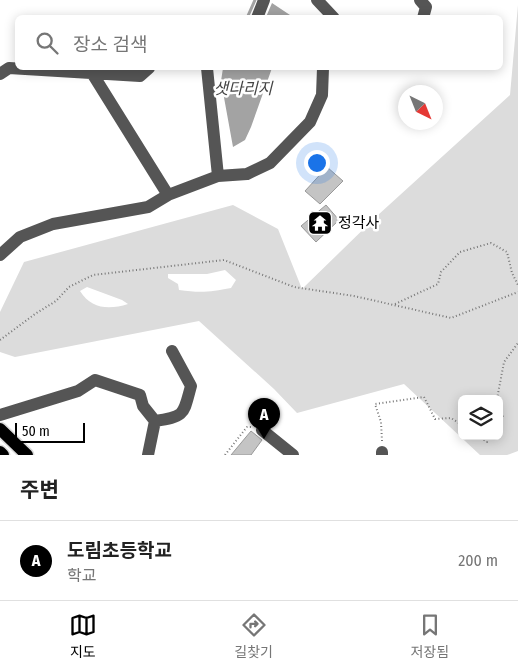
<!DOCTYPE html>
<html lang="ko">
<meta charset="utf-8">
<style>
body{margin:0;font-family:"Fira Sans Condensed","Noto Sans KR",sans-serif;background:#f2f2f2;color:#222}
.controls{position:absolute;right:15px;bottom:15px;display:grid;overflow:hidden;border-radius:8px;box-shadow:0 2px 12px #0003}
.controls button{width:45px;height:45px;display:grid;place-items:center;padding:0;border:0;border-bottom:1px solid #e0e0e0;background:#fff;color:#222;font:25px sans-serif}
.compass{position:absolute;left:398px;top:85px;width:45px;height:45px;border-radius:50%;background:#fff;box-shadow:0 2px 12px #0003;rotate:137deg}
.scale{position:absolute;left:15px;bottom:12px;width:70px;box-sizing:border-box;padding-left:5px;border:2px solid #000;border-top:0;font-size:14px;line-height:18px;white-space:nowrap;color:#000;-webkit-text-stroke:4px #fff;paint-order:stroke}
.you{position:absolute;left:316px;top:162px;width:18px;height:18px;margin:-12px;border:4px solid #fff;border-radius:50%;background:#1a73e8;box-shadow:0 0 0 8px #1a73e833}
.badge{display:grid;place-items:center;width:32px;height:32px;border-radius:50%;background:#000;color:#fff;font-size:16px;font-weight:700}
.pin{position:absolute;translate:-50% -41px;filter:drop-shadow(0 1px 2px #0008)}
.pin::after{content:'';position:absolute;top:26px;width:18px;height:15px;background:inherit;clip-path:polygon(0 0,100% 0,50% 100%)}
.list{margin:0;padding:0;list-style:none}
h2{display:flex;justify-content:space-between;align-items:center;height:65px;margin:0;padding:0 20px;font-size:21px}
h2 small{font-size:16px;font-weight:400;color:#767676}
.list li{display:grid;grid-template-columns:32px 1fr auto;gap:15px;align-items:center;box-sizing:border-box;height:80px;padding:0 20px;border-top:1px solid #e0e0e0}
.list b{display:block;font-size:19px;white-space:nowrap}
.list p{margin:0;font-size:16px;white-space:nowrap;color:#767676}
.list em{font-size:16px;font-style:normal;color:#767676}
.icon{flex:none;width:28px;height:28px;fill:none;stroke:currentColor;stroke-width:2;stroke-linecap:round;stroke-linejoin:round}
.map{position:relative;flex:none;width:518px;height:455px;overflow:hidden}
.search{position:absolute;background:#fff;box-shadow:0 2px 12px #0003;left:15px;right:15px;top:15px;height:55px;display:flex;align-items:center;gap:12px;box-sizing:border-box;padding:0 18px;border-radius:8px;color:#767676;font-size:19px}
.sheet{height:145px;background:#fff}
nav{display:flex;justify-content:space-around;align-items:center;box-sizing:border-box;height:70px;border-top:1px solid #e0e0e0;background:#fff;font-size:14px;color:#767676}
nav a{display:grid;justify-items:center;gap:2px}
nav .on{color:#000}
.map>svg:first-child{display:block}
.green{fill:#dcdcdc;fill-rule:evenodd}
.water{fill:#a3a3a3}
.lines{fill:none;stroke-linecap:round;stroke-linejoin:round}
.stream{stroke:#a3a3a3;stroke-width:3}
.building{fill:#c4c4c4;stroke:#999}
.major-casing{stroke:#dbdbdb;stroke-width:15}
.path{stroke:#777;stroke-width:2;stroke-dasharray:1 2.5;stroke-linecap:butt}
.minor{stroke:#555;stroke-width:12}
.major{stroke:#000;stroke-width:12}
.labels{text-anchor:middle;stroke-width:5;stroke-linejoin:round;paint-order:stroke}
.poi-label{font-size:15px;fill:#000;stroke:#fff;text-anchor:start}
.water-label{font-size:16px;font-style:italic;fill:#444;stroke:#fff}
</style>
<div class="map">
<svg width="518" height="455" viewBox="0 0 518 455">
<rect width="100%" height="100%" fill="#fff"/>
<path class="green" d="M518,5V451L507,455H480L404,384L297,413L274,389L199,321L15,357L0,352V312L24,262L233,205L278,229L302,289L378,215L510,95ZM225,270L236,280L231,288C211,292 200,293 179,290L178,284L168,278V274H207ZM87,287L122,300L128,304C109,310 91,309 80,291ZM462,399H499V436H462Z"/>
<path class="water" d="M272,3L290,15L289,17H266Z
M223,68H272L251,127L245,140L233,147L221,81Z"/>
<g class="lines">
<path class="stream" d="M247,18L255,0
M121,70L130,68"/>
</g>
<path class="building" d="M327,167L343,181L320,204L305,191Z
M326,205L339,220L316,242L301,226Z
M251,431L262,440L251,455H231Z"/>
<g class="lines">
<defs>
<path id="major" d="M0,429L27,455
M0,452L3,455"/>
</defs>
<use href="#major" class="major-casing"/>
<path class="path" d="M395,304L438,284L441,272L460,252L491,243L507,252L512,273L518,285
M0,340L35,314L56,301L69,287L93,275L224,260L294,287L354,296L451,318L518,292
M497,399L504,362L518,343
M499,406L503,417L499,423
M478,436L487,442L491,436
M382,441L381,422L375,404L424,397L435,419L451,418L462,425
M225,455L247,427H253"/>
<path class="minor" d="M317,0L334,18
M420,0L426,7L423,18
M257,18L264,0
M207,68L218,176
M92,73L168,195
M0,74L9,68L140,76L149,68
M0,255L20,237L53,224L148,207L168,195L218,176L247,174L270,163L310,122L322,95L323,68
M0,415L78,391L95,380L140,395L143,406L155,421L148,455
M155,421C186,416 183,415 191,386L172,351
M262,430L293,455
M382,455V452"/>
<use href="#major" class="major"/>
</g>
<defs>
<symbol id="temple-square" viewBox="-11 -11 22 22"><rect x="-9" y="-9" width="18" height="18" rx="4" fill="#000" stroke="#fff"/><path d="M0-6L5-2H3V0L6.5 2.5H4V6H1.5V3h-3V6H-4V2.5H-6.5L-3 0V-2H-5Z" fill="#fff"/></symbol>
</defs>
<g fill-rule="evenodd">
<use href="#temple-square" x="306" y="209" width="28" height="28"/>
</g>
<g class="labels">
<g class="poi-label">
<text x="338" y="228">정각사</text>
</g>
<g class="water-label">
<text x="243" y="94">샛다리지</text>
</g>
</g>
</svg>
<div class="controls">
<button><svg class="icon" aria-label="layers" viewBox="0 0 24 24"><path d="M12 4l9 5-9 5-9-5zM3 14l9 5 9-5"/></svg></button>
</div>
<svg class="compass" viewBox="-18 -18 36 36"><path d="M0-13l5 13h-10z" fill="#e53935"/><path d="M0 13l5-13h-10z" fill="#767676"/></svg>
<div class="scale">50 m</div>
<div class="you"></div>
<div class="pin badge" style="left:264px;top:439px">A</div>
<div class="search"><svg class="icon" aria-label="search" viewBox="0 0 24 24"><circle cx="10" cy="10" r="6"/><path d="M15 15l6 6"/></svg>장소 검색</div>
</div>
<section class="sheet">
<h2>주변<small></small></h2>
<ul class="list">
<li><span class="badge">A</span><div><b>도림초등학교</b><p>학교</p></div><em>200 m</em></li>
</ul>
</section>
<nav>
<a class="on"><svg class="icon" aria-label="map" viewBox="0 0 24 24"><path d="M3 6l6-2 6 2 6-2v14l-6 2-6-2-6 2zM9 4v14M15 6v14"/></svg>지도</a>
<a><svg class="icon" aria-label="directions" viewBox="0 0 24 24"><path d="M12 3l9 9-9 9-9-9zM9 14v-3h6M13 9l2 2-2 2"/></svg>길찾기</a>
<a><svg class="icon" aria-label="saved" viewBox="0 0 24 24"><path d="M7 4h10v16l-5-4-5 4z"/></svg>저장됨</a>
</nav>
